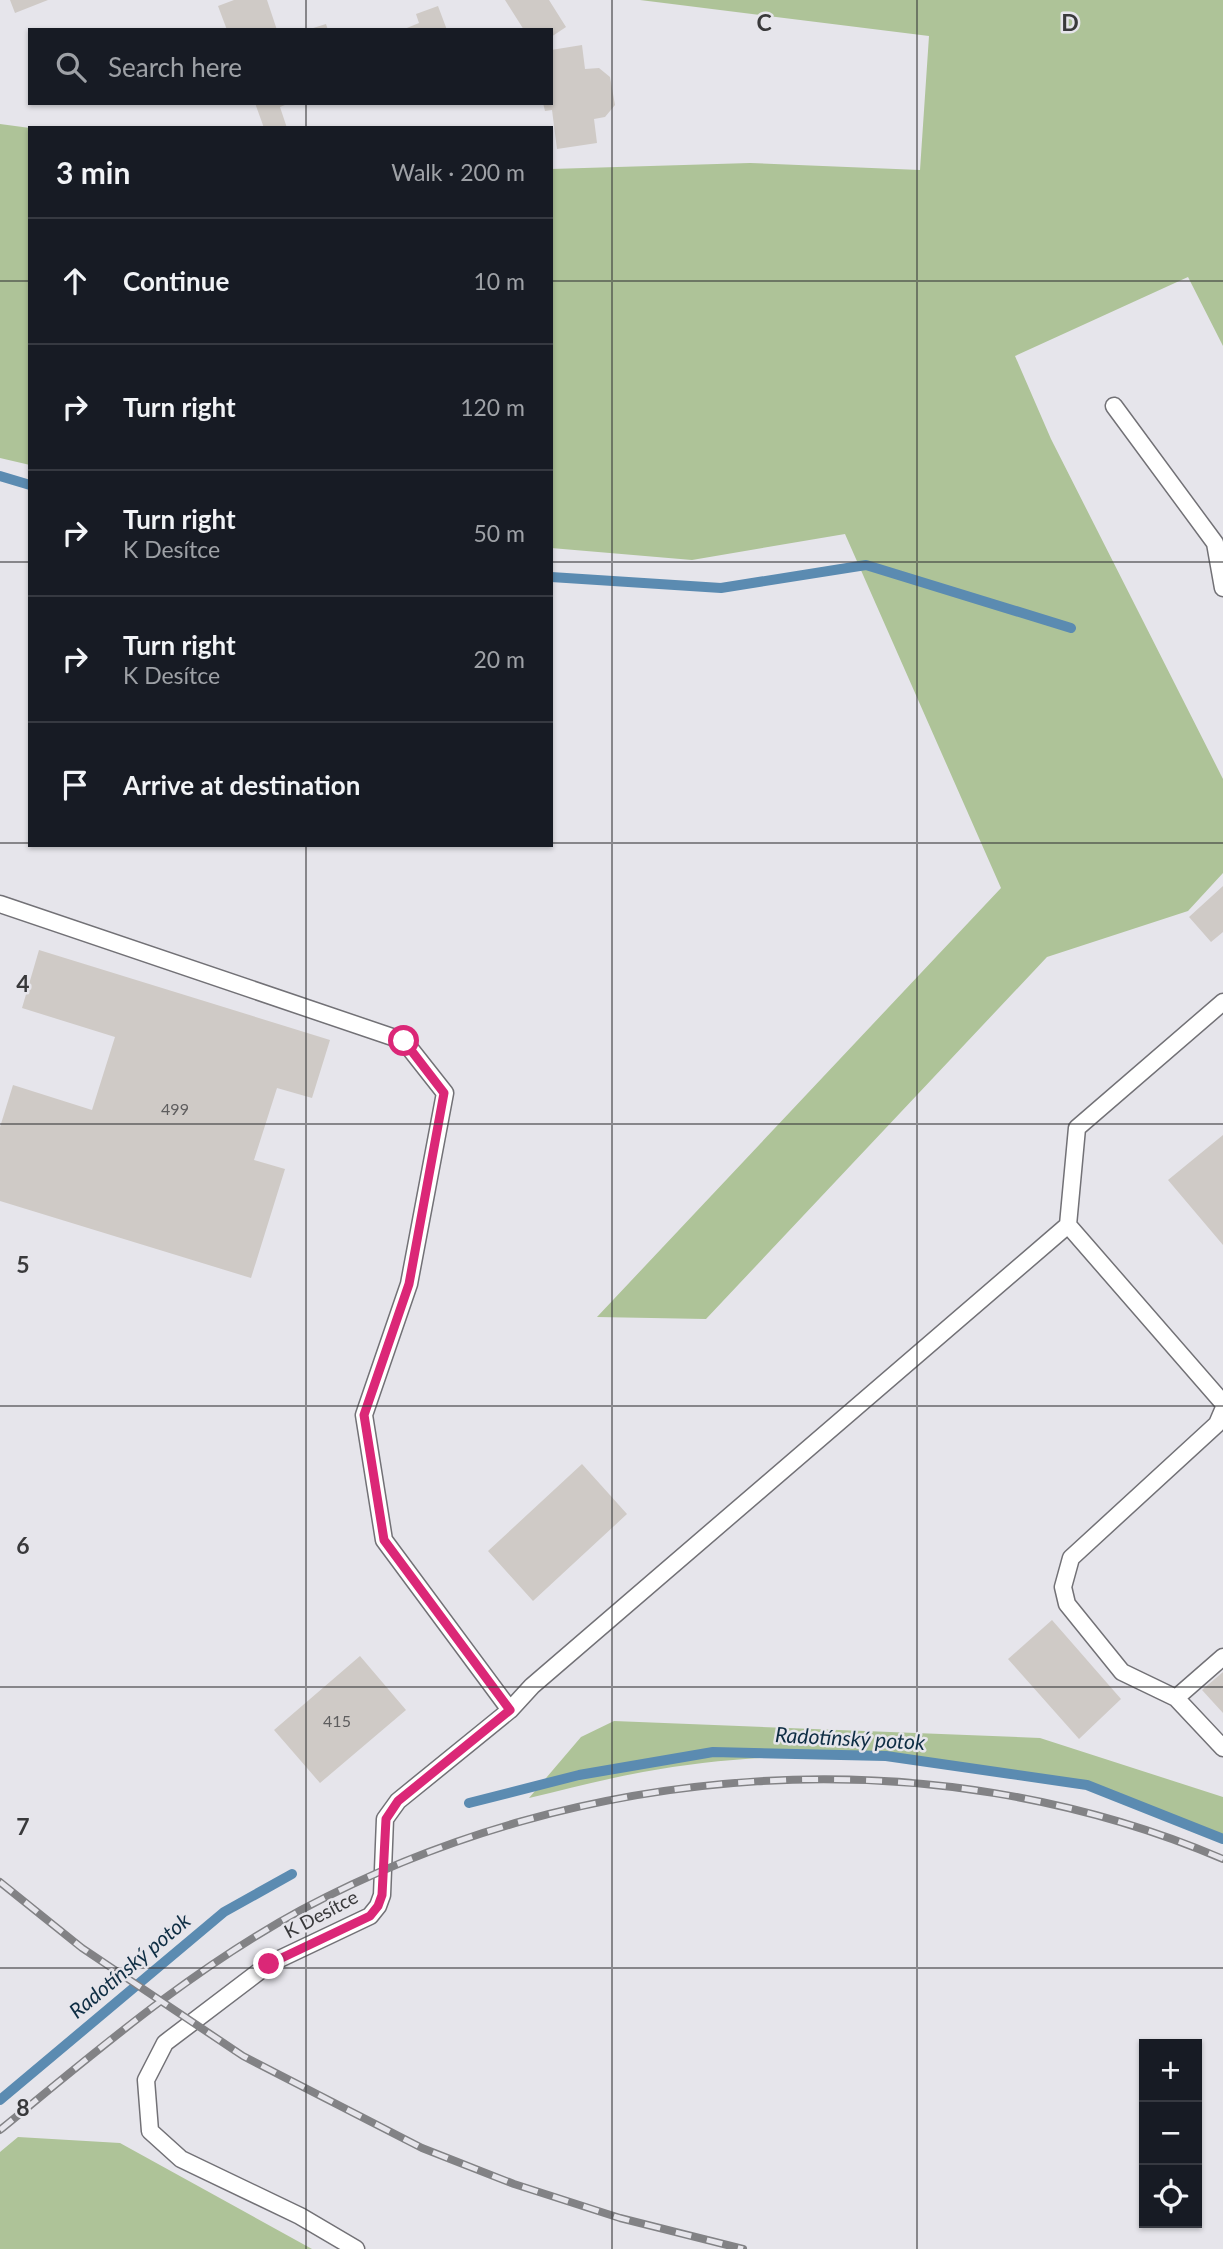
<!DOCTYPE html>
<meta charset="utf-8">
<style>
body{margin:0;font-family:Lato,sans-serif;background:#242831;color:#f1f3f6}
.controls{position:absolute;right:21px;bottom:21px;display:grid;overflow:hidden;border-radius:0px;box-shadow:0 2px 5px #0004}
.controls button{width:63px;height:63px;display:grid;place-items:center;padding:0;border:0;border-bottom:2px solid #363941;background:#171b24;color:#f1f3f6;font:35px sans-serif}
.stop{position:absolute;width:21px;height:21px;margin:-16px;border:5px solid #db2777;border-radius:50%;background:#fff}
.stop.end{background:#db2777;border-color:#fff;box-shadow:0 2px 7px #0008}
.list{margin:0;padding:0;list-style:none}
h2{display:flex;justify-content:space-between;align-items:center;height:91px;margin:0;padding:0 28px;font-size:30px}
h2 small{font-size:23px;font-weight:400;color:#9ea1a6}
.list li{display:grid;grid-template-columns:46px 1fr auto;gap:21px;align-items:center;box-sizing:border-box;height:126px;padding:0 28px;border-top:2px solid #363941}
.list b{display:block;font-size:26px;white-space:nowrap}
.list p{margin:0;font-size:23px;white-space:nowrap;color:#9ea1a6}
.list em{font-size:23px;font-style:normal;color:#9ea1a6}
.icon{flex:none;width:38px;height:38px;fill:none;stroke:currentColor;stroke-width:2;stroke-linecap:round;stroke-linejoin:round}
.map{position:relative;flex:none;width:1223px;height:2249px;overflow:hidden}
.search{position:absolute;background:#171b24;box-shadow:0 2px 5px #0004;left:28px;top:28px;width:525px;height:77px;display:flex;align-items:center;gap:18px;box-sizing:border-box;padding:0 24px;border-radius:0px;color:#9ea1a6;font-size:26px}
.panel{position:absolute;background:#171b24;box-shadow:0 2px 5px #0004;left:28px;top:126px;width:525px;height:721px;border-radius:0px}
.map>svg:first-child{display:block}
.green{fill:#aec398}
.lines{fill:none;stroke-linecap:round;stroke-linejoin:round}
.stream{stroke:#5b8bb1;stroke-width:10}
.building{fill:#cfcac6}
.lane-casing{stroke:#727176;stroke-width:19}
.lane{stroke:#fff;stroke-width:16}
.rail-casing{stroke:#828285;stroke-width:8}
.rail{stroke:#e6e5eb;stroke-width:5;stroke-dasharray:16;stroke-linecap:butt}
.route{stroke:#db2777;stroke-width:9}
.grid{fill:none;stroke:#39393b;stroke-width:2;stroke-opacity:0.55}
.labels{text-anchor:middle;stroke-width:5;stroke-linejoin:round;paint-order:stroke}
.number-label{font-size:16px;fill:#5e5d5e}
.street-label{font-size:19px;fill:#39393b;stroke:#e6e5eb}
.water-label{font-size:21px;font-style:italic;fill:#0e2d43;stroke:#e6e5eb}
.grid-label{font-size:23px;text-anchor:middle;font-weight:bold;fill:#39393b;stroke:#e6e5eb;stroke-width:5;stroke-linejoin:round;paint-order:stroke}
</style>
<div class="map">
<svg width="1223" height="2249" viewBox="0 0 1223 2249">
<rect width="100%" height="100%" fill="#e6e5eb"/>
<path class="green" d="M640,0H1223V346L1188,277L1015,356L1051,439L1223,779V873L1188,911L1047,957L706,1319L597,1317L1001,888L845,534L692,560L551,548V169L750,163L920,170L929,36Z
M0,124L30,128V465L0,458Z
M614,1721L1040,1738L1223,1797V1835C1049,1761 829,1737 643,1772C605,1779 567,1789 529,1798L581,1737Z
M18,2137L120,2143L312,2249H0V2152Z"/>
<g class="lines">
<path class="stream" d="M0,476L30,485
M551,577L721,588L866,565L1071,628
M469,1803L579,1775L713,1752L886,1756L1087,1785L1223,1839
M0,2100L224,1912L292,1874"/>
</g>
<path class="building" d="M10,0H48L15,13Z
M234,0H267L277,30H227L218,6Z
M505,0H549L566,27L551,37V30H524Z
M438,6L447,30H402L419,23L416,14Z
M326,24L328,30H311L310,29Z
M582,45L585,69L599,68L610,77L615,105L605,117L594,119L597,143L557,149L552,110L545,111L543,103H551V50Z
M255,103H290L280,107L287,128H264Z
M1223,886V932L1211,942L1189,917Z
M39,950L330,1040L312,1098L277,1088L254,1160L285,1169L251,1278L0,1201V1127L13,1085L92,1110L115,1037L22,1008Z
M1223,1135V1245L1168,1180Z
M582,1464L627,1514L533,1601L488,1551Z
M1052,1620L1121,1699L1079,1739L1008,1659Z
M360,1656L406,1710L320,1783L274,1730Z
M1223,1672V1713L1202,1690Z"/>
<g class="lines">
<defs>
<path id="lane" d="M1114,406L1215,543L1223,588
M0,904L404,1041L445,1093L409,1284L364,1415L384,1540L510,1710
M1068,1225L1223,1403
M1223,1657L1176,1698L1223,1748
M1176,1698L1122,1672L1067,1604L1063,1587L1071,1558L1217,1424L1223,1410
M356,2249L300,2216L181,2159L150,2131L146,2080L165,2043L269,1964L370,1916L378,1906L382,1895L385,1819L398,1801L510,1710L532,1686L1068,1225L1077,1128L1223,1002"/>
</defs>
<use href="#lane" class="lane-casing"/>
<use href="#lane" class="lane"/>
<defs>
<path id="rail" d="M0,1882L82,1948L243,2056L422,2148L514,2184L620,2218L743,2249
M0,2130C98,2050 189,1971 301,1910C581,1760 930,1734 1223,1859"/>
</defs>
<use href="#rail" class="rail-casing"/>
<use href="#rail" class="rail"/>
</g>
<g class="lines">
<path class="route" d="M269,1964L370,1916L378,1906L382,1895L386,1819L398,1801L510,1710L384,1540L364,1415L409,1284L444,1093L404,1041"/>
</g>
<path class="grid" d="M306,0V30M612,0V2249M917,0V2249M306,103V128M0,281H30M551,281H1223M0,562H30M551,562H1223M0,843H30M551,843H1223M306,845V2249M0,1124H1223M0,1406H1223M0,1687H1223M0,1968H1223"/>
<g class="labels">
<g class="number-label">
<text x="175" y="1115">499</text>
<text x="337" y="1727">415</text>
</g>
<g class="street-label">
<text transform="translate(321 1914) rotate(-28)" y="7">K Desítce</text>
</g>
<g class="water-label">
<text transform="translate(850 1739) rotate(3)" y="7">Radotínský potok</text>
<text transform="translate(130 1966) rotate(-40)" y="7">Radotínský potok</text>
</g>
</g>
<g class="grid-label">
<text x="764" y="31">C</text>
<text x="1070" y="31">D</text>
<text x="23" y="992">4</text>
<text x="23" y="1273">5</text>
<text x="23" y="1554">6</text>
<text x="23" y="1835">7</text>
<text x="23" y="2116">8</text>
</g>
</svg>
<div class="controls">
<button>+</button>
<button>−</button>
<button><svg class="icon" aria-label="locate" viewBox="0 0 24 24"><circle cx="12" cy="12" r="6"/><path d="M12 2v4M12 18v4M2 12h4M18 12h4"/></svg></button>
</div>
<div class="stop" style="left:404px;top:1041px"></div>
<div class="stop end" style="left:269px;top:1964px"></div>
<div class="search"><svg class="icon" aria-label="search" viewBox="0 0 24 24"><circle cx="10" cy="10" r="6"/><path d="M15 15l6 6"/></svg>Search here</div>
<section class="panel">
<h2>3 min<small>Walk · 200 m</small></h2>
<ul class="list">
<li><svg class="icon" aria-label="ahead" viewBox="0 0 24 24"><path d="M12 20V5M6 11l6-6 6 6"/></svg><div><b>Continue</b></div><em>10 m</em></li>
<li><svg class="icon" aria-label="right" viewBox="0 0 24 24"><path d="M7 20v-9h11M14 6l5 5-5 5"/></svg><div><b>Turn right</b></div><em>120 m</em></li>
<li><svg class="icon" aria-label="right" viewBox="0 0 24 24"><path d="M7 20v-9h11M14 6l5 5-5 5"/></svg><div><b>Turn right</b><p>K Desítce</p></div><em>50 m</em></li>
<li><svg class="icon" aria-label="right" viewBox="0 0 24 24"><path d="M7 20v-9h11M14 6l5 5-5 5"/></svg><div><b>Turn right</b><p>K Desítce</p></div><em>20 m</em></li>
<li><svg class="icon" aria-label="arrive" viewBox="0 0 24 24"><path d="M6 21V4h12l-3 4 3 4H6"/></svg><div><b>Arrive at destination</b></div></li>
</ul>
</section>
</div>
